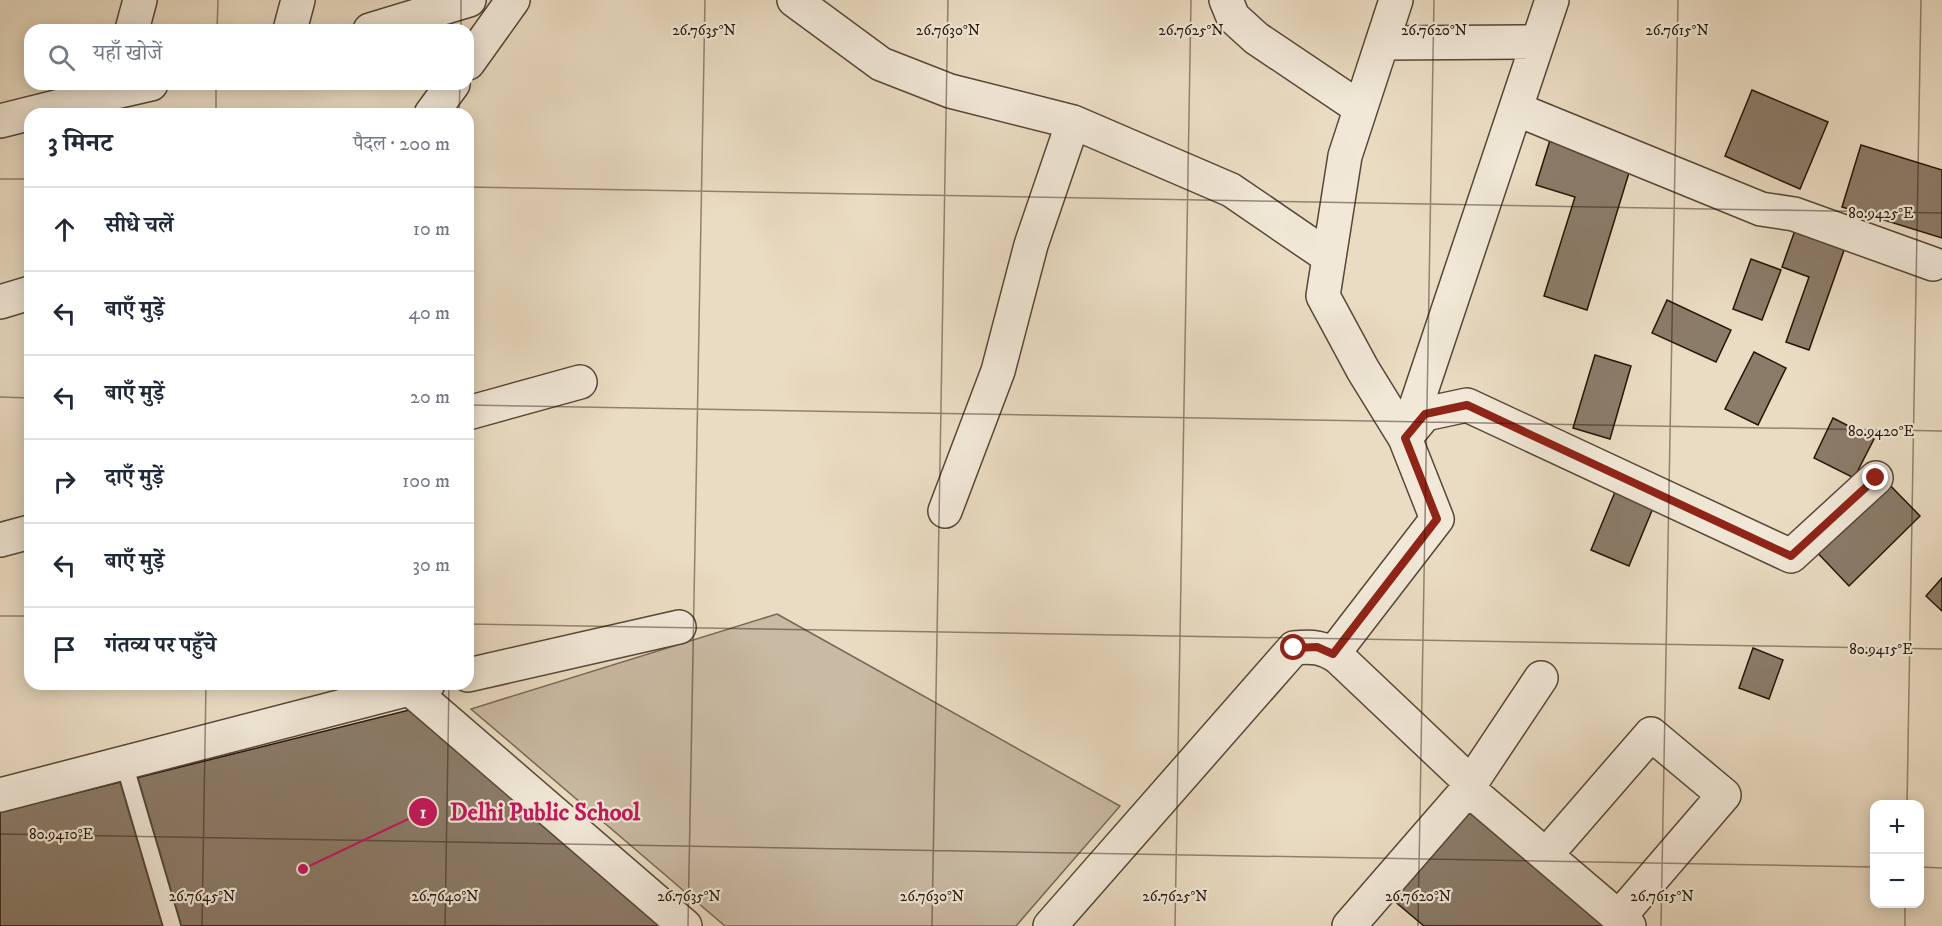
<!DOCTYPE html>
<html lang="hi">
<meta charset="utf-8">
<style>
body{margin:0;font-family:"IM FELL DW Pica","Noto Serif Devanagari",serif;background:#f6f6f7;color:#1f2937}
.controls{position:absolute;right:18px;bottom:18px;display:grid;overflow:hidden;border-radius:12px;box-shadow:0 3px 15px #0003}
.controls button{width:54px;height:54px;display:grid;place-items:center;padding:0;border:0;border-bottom:2px solid #e0e1e3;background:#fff;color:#1f2937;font:30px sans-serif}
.stop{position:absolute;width:18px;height:18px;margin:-14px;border:4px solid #8f2418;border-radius:50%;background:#fff}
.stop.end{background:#8f2418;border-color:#fff;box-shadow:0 2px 6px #0008}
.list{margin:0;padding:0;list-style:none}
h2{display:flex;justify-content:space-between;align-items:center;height:78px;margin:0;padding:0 24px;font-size:26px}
h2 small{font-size:20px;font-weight:400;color:#747a83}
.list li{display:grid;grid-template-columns:39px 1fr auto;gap:18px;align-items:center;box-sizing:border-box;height:84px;padding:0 24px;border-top:2px solid #e0e1e3}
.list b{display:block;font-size:22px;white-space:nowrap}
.list em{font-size:20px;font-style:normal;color:#747a83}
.icon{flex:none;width:33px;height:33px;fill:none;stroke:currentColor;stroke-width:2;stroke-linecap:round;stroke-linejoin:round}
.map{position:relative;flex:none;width:1942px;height:926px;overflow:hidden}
.search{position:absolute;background:#fff;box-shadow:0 3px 15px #0003;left:24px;top:24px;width:450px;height:66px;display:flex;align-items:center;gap:15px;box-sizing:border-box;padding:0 21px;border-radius:18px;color:#747a83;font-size:22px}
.panel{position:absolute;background:#fff;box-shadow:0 3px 15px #0003;left:24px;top:108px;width:450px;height:582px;border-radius:18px}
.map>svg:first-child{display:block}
.green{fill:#c9baa3;stroke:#776856;stroke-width:1.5}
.building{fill:#8b7c69;stroke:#251509;stroke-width:1.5}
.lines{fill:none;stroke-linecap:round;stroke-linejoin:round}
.lane-casing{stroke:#564737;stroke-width:20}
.street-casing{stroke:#564737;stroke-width:36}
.lane{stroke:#f1e8d7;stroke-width:16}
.street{stroke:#f1e8d7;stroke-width:33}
.route{stroke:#8f2418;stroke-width:8}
.ticks{fill:none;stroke:#251509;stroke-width:1.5;stroke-opacity:0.45}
.ticks-label{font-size:15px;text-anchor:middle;fill:#251509;stroke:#f1e8d7;stroke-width:4.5;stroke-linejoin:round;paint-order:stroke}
.leader{fill:none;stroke:#c2185b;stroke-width:2}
.callout-dot{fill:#c2185b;stroke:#f1e8d7;stroke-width:2}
.mark-label{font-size:18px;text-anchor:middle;font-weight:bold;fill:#fff}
.callout-label{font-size:24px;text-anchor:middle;font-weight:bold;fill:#c2185b;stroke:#f1e8d7;stroke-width:4.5;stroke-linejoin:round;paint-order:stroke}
</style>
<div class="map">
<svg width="1942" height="926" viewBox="0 0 1942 926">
<rect width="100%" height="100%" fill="#eadcc2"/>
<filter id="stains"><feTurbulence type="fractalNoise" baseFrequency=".00333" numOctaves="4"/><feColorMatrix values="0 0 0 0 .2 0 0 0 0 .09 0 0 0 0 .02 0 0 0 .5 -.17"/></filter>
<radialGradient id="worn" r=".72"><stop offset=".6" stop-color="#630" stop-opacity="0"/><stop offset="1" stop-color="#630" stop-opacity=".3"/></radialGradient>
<path class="green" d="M777,614L1120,806L1016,926H725L471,709Z"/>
<path class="building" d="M1752,90L1828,122L1800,189L1725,156Z
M1551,137L1632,163L1587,310L1544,296L1575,197L1536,185Z
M1861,145L1942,170V238L1842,207Z
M1799,219L1849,236L1809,350L1786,342L1809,277L1782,267Z
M1751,259L1781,270L1762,320L1733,309Z
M1667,300L1731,330L1716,362L1652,333Z
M1754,352L1786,368L1758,425L1725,409Z
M1595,355L1631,366L1610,439L1573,428Z
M1833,418L1874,439L1854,478L1814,458Z
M1883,478L1920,516L1849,586L1812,547Z
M1620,480L1658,496L1629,566L1591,550Z
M1942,578V611L1926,596Z
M1753,648L1783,660L1769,699L1739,688Z
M429,705L668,926H0V812Z
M1473,803L1618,926H1424L1393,900Z"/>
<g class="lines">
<defs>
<path id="lane" d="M124,763L172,926"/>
<path id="street" d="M794,0L881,64L950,91L1073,122L1231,190L1329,257
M1226,0L1233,17L1256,38L1360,108
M132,30L140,0
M290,30L298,0
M370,30L469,0
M1382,43L1538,42
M468,63L513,0
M116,92L151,84
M1516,109L1761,209L1794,214L1933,264
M431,114L453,84
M0,121L116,92L118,84
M0,302L30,293
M468,413L580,382
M1407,433L1552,0
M1405,438L1425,414L1467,405L1791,556L1876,478
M945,511L998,371L1031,245L1073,122
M0,540L30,532
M1333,654L1437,519L1405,438L1363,370L1323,296L1345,156L1396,0
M468,675L679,627
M409,688L685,926
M1471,783L1541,678
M0,795L428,684
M1546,855L1651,734L1724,795L1619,917
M1050,926L1294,648C1312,646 1324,647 1339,658L1471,783L1468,789
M1349,926L1468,789L1629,926"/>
</defs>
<use href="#lane" class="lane-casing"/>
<use href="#street" class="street-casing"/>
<use href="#lane" class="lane"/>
<use href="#street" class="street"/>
</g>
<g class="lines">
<path class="route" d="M1294,648L1317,647L1333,654L1437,519L1405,438L1425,414L1467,405L1791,556L1876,478"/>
</g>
<path class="ticks" d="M217,30L218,0M461,30V0M216,114V84M459,114L460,84M0,179H30M468,187L1942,213M0,397L30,398M468,405L1942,431M0,616H30M468,624L1942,649M1907,804L1921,0M0,834L1874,867M1920,867L1942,868M202,926L206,684M445,926L449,684M688,926L705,0M932,926L948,0M1175,926L1191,0M1418,926L1434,0M1661,926L1678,0M1905,926V904"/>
<g class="ticks-label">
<text x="704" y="35">26.7635°N</text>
<text x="948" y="35">26.7630°N</text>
<text x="1191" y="35">26.7625°N</text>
<text x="1434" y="35">26.7620°N</text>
<text x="1677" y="35">26.7615°N</text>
<text x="1881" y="218">80.9425°E</text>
<text x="1881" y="436">80.9420°E</text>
<text x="1881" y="654">80.9415°E</text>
<text x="61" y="839">80.9410°E</text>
<text x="202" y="901">26.7645°N</text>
<text x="445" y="901">26.7640°N</text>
<text x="689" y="901">26.7635°N</text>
<text x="932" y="901">26.7630°N</text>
<text x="1175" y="901">26.7625°N</text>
<text x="1418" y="901">26.7620°N</text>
<text x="1662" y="901">26.7615°N</text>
</g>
<path class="leader" d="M303 869L423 812"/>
<g class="callout-dot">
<circle cx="303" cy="869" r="6"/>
<circle cx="423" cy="812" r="15"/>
</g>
<g class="mark-label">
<text x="423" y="818">1</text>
</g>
<g class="callout-label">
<text x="545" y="820">Delhi Public School</text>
</g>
<rect width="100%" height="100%" filter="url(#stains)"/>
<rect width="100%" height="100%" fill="url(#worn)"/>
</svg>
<div class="controls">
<button>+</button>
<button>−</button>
</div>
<div class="stop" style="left:1294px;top:648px"></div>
<div class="stop end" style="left:1876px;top:478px"></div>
<div class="search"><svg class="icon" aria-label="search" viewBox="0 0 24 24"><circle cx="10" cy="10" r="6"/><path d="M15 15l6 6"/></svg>यहाँ खोजें</div>
<section class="panel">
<h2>3 मिनट<small>पैदल · 200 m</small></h2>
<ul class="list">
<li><svg class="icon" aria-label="ahead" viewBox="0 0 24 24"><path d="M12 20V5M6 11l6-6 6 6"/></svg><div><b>सीधे चलें</b></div><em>10 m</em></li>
<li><svg class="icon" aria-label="left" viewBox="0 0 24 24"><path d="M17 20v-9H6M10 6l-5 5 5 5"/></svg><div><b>बाएँ मुड़ें</b></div><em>40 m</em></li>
<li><svg class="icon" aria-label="left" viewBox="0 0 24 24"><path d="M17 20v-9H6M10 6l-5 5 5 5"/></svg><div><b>बाएँ मुड़ें</b></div><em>20 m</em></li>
<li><svg class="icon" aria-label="right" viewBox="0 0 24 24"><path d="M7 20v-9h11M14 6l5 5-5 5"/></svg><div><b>दाएँ मुड़ें</b></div><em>100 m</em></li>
<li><svg class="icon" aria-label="left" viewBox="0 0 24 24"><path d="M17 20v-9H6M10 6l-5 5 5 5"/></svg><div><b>बाएँ मुड़ें</b></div><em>30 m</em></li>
<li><svg class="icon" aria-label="arrive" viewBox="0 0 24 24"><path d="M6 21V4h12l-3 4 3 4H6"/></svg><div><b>गंतव्य पर पहुँचे</b></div></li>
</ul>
</section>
</div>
